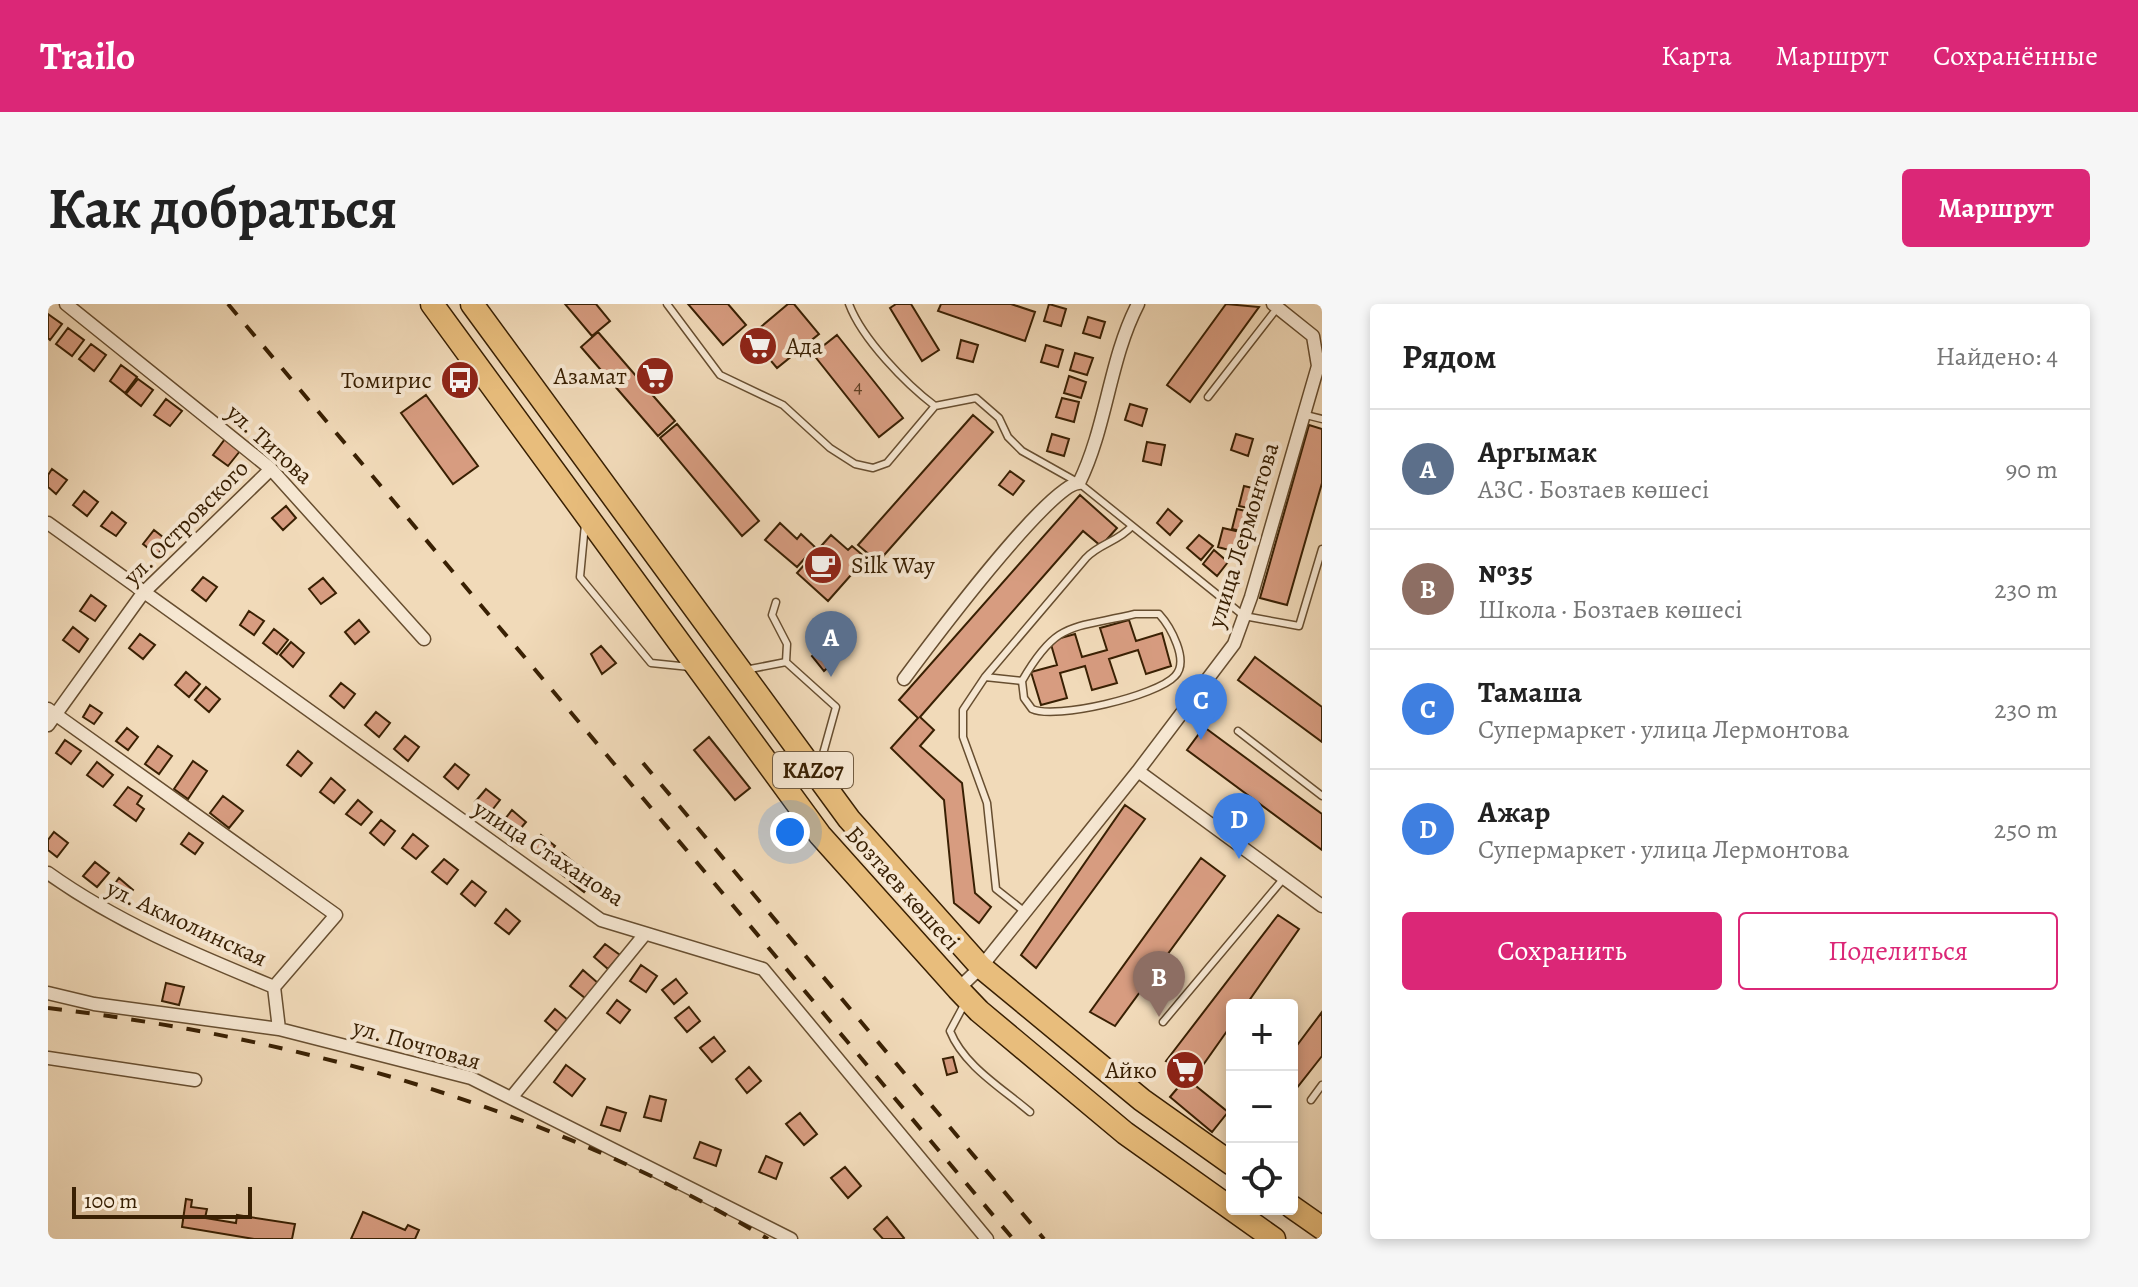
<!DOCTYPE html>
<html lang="ru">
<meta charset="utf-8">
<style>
body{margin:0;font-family:Alegreya,serif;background:#f6f6f6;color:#222}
.controls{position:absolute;right:24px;bottom:24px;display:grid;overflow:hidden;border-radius:8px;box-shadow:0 4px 12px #0003}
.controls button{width:72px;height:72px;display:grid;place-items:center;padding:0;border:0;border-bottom:2px solid #e0e0e0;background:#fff;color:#222;font:40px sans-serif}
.scale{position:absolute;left:24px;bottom:20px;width:180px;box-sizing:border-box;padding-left:8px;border:4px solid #392003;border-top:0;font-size:22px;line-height:28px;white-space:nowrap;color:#392003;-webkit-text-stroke:6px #f6e7d2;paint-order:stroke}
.you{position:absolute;left:742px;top:528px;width:28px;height:28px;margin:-20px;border:6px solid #fff;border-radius:50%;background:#1a73e8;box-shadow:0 0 0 12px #1a73e833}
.badge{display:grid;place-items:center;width:52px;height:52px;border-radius:50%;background:#db2777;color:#fff;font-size:26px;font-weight:700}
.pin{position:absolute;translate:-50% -66px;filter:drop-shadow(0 2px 4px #0008)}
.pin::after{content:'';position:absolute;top:42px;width:28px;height:24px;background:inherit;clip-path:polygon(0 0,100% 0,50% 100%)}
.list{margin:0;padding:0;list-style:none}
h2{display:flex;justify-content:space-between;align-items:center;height:104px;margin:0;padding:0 32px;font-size:34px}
h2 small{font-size:26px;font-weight:400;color:#767676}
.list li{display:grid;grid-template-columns:52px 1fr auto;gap:24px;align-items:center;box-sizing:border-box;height:120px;padding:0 32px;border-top:2px solid #e0e0e0}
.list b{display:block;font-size:30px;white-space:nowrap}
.list p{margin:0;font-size:26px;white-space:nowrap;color:#767676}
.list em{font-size:26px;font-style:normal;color:#767676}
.actions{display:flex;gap:16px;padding:24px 32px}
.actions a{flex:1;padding:18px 0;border:2px solid #db2777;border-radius:8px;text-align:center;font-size:28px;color:#db2777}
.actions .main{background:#db2777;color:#fff}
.icon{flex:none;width:44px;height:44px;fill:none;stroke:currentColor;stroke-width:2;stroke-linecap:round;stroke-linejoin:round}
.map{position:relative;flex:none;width:1274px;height:935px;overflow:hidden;border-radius:8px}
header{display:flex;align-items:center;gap:48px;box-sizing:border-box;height:112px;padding:0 40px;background:#db2777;color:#fff}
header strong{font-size:38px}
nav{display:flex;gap:44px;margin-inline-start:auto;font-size:28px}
.intro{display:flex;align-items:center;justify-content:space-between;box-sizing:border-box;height:192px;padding:0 48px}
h1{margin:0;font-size:56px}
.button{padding:20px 36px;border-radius:8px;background:#db2777;color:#fff;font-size:28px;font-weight:700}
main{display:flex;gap:48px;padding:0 48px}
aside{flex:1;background:#fff;border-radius:8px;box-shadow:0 4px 12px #0003}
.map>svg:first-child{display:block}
.building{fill:#d79c80;stroke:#392003;stroke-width:2}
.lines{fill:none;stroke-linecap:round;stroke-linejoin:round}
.lane-casing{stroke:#674e30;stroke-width:9}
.street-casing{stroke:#674e30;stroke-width:15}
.highway-casing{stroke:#392003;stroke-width:25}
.lane{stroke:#f6e7d2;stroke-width:6}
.street{stroke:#f6e7d2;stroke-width:12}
.highway{stroke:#e8bd7c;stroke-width:22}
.rail{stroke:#392003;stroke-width:4;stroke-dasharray:14 14;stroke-linecap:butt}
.labels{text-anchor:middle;stroke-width:8;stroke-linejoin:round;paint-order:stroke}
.number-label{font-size:20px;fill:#603f22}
.shield{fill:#f6e7d2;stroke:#725c41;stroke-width:2}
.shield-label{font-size:22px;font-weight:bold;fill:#392003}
.poi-label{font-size:24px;fill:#392003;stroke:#f6e7d2;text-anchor:end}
.street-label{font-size:24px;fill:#392003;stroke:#f6e7d2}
</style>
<header>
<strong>Trailo</strong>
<nav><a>Карта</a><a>Маршрут</a><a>Сохранённые</a></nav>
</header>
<div class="intro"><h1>Как добраться</h1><a class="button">Маршрут</a></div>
<main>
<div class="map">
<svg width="1274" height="935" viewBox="0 0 1274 935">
<rect width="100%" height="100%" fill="#f1dab9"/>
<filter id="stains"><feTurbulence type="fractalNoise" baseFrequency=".0025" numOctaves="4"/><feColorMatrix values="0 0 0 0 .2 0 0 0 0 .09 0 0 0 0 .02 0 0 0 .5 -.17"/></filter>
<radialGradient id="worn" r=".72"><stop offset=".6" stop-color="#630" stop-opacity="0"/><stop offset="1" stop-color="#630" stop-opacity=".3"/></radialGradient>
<path class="building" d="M517,0H548L562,17L544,32Z
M640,0H680L698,21L675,41Z
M740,0H746L771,30L729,64L702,32Z
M848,0H863L891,46L874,57L842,4Z
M893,0H963L987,8L977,37L890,7Z
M1001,0L1018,5L1013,22L996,17Z
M1178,0L1211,3L1142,98L1119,81Z
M0,10L14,20L2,36L0,34Z
M1040,13L1057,18L1052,34L1035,29Z
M20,24L36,36L24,52L8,40Z
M550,28L627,117L610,132L533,43Z
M789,31L855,114L831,133L765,50Z
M913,36L930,41L925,58L909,54Z
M43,40L58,51L46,67L31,55Z
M998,41L1015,46L1010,63L993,58Z
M1027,49L1045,54L1039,71L1022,66Z
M73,61L89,73L77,89L62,77Z
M1021,72L1038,78L1033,94L1016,89Z
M90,75L105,86L93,102L78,90Z
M378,91L430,162L405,180L353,109Z
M1014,94L1031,98L1026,118L1008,113Z
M118,95L134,107L122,122L106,111Z
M1082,100L1099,105L1094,122L1077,116Z
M925,111L945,128L830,258L810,241Z
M629,120L711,217L694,232L612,134Z
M1261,121L1274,125V179L1239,301L1212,294Z
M1004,130L1021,135L1016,152L999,147Z
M1188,130L1205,135L1200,152L1183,146Z
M177,135L192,147L180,162L165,151Z
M1099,138L1117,141L1113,161L1095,157Z
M4,165L19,176L8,190L0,183V171Z
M962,167L976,177L965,191L951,181Z
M1196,182L1213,186L1209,206L1191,202Z
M36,187L50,198L39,212L25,201Z
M1032,191L1069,224L1053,242L1035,227L872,413L886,426L872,442L914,479L927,589L943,603L931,619L906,599L896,496L843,444L870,414L851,396Z
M238,202L248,214L235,226L224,214Z
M1120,205L1134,217L1122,231L1109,219Z
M1189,205L1206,209L1202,229L1184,225Z
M64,208L78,219L68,232L53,222Z
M732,219L749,235L753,230L767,243L749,263L717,236Z
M1175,224L1192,228L1188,248L1170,243Z
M106,226L120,237L109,251L95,240Z
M783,231L800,246L804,242L818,254L780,297L749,269Z
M1151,231L1165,242L1153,256L1139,244Z
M1166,246L1180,258L1169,272L1155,260Z
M155,273L169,283L158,297L144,286Z
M275,274L288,289L273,300L261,285Z
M43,291L58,302L47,317L32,307Z
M201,307L216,317L206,331L192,321Z
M311,316L321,328L307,340L297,328Z
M1081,316L1088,337L1114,329L1123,362L1098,370L1090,346L1061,355L1069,379L1044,386L1037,362L1012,369L1019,394L993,401L983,368L1009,361L1002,337L1027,330L1034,353L1059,346L1052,324Z
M25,323L40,335L31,348L15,336Z
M226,325L240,336L229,350L215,339Z
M92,330L107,341L95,355L81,344Z
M243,338L256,349L245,363L232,351Z
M553,342L568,359L554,370L543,350Z
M772,345L784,360L776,367L764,352Z
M1207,353L1274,403V438L1190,376Z
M138,368L152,380L141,393L127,381Z
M293,379L307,390L296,404L282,392Z
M158,383L172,395L161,408L147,396Z
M42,401L54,409L46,420L35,413Z
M328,408L342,419L331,433L317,421Z
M1156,423L1274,510V546L1139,446Z
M79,424L90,433L80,446L68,437Z
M357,432L371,443L360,457L346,445Z
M661,433L702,484L687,496L646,446Z
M17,436L33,447L23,460L8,449Z
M110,442L124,452L111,470L97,460Z
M250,447L264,459L253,472L239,461Z
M145,457L159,467L140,495L126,485Z
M49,458L65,471L55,483L39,471Z
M407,460L421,471L410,485L396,473Z
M283,474L297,486L286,499L272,488Z
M80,483L94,492L89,500L96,505L88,517L66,501Z
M438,485L452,496L441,510L427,498Z
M175,492L195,507L181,524L162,509Z
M310,496L324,508L313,521L298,510Z
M1077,501L1097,515L988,664L973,651Z
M464,506L478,518L467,531L453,520Z
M333,516L347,527L336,541L322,529Z
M6,528L20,539L9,553L0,546V536Z
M141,529L155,539L147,550L133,540Z
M365,530L380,542L368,555L354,544Z
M493,531L507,542L496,555L483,544Z
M514,549L528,560L517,573L503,562Z
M1153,554L1177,572L1067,722L1042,708Z
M396,555L410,566L399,580L384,568Z
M47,558L61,569L49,583L35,572Z
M533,563L547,575L536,588L522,577Z
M71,574L85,586L74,600L60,589Z
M424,577L438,588L427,602L413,590Z
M458,605L472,617L461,630L447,619Z
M1230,611L1251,625L1198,701H1184V720L1148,771L1118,757Z
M557,640L572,651L560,665L546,653Z
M593,661L609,672L598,688L582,677Z
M535,666L550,679L537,694L522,682Z
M628,675L639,689L626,700L614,686Z
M118,679L136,683L131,701L114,697Z
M569,696L582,706L572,719L559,709Z
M641,703L652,717L639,728L627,714Z
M507,705L520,716L510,728L497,717Z
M1274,708V752L1244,790V748Z
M666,733L677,747L664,758L652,744Z
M905,753L909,768L899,771L895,755Z
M518,761L537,775L524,792L506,778Z
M701,763L713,777L699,789L688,775Z
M1138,774L1180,808L1164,828L1122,793Z
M602,792L618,796L613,817L596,813Z
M559,803L578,809L572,827L553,821Z
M752,809L769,830L756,841L738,820Z
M652,838L673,846L668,862L646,854Z
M718,852L734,859L728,875L711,868Z
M797,863L813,882L800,894L783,874Z
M138,895L144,896L143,903L159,905L157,914L188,919L189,911L247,920L244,935H206L134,923Z
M315,908L357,926L360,921L371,926L367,935H303Z
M839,913L856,934L855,935H835L826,925Z"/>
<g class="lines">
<defs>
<path id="lane" d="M619,0L672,71L735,101L782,144L807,160L825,164L839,159L887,102
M801,0C814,35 858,80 887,102L928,94L951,114L960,133L974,147L1031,179L1196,312L1251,322L1274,245
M1160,93L1230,3
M1254,110L1274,115
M537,220L532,273L603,359L642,363
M728,298L724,311L739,340L738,358
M1087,310H1111C1122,322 1142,357 1127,372C1109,392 1007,416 984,405L976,394L974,377C1009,316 1024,325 1087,310Z
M697,366L738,358L788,403L771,464
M937,373L974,377
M1190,427L1274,492
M977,608L948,585L939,499L915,433V406L937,373L1038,254C1052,239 1070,238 1084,222
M917,699L902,727C916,762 954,784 982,808
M1115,718L1236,574
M1263,796L1274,781"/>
<path id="street" d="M18,0L223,165L376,335
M0,219L553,616L715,665L939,935
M856,375C879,344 1001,180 1031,179C1059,122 1061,56 1090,0
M0,405L288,611L226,683
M0,421L95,289L223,165
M1090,467L1186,340L1203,293L1270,62L1265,32L1225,0
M0,569C70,619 146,650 226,683L231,725
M910,685L933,663L1090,467L1274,602
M0,689L46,700L231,725L423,774L743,935
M0,754L147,776
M463,794L597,630"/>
<path id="highway" d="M384,0L772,531L910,685L931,707L1077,829L1226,935
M424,0L801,515L933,663L1094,796L1184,860
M1244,903L1274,924"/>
</defs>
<use href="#lane" class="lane-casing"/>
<use href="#street" class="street-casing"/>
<use href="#highway" class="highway-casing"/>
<use href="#lane" class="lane"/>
<use href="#street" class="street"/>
<use href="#highway" class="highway"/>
<path class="rail" d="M180,0L965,935
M595,459L996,935
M0,704C252,734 501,804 720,935"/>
</g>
<defs>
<symbol id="supermarket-disc" viewBox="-11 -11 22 22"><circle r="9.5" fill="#8f2418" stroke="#f6e7d2"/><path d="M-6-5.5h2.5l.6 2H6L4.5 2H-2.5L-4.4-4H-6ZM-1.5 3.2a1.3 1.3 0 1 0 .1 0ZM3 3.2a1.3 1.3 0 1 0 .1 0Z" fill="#fff"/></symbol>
<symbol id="bus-disc" viewBox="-11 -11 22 22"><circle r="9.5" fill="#8f2418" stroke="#f6e7d2"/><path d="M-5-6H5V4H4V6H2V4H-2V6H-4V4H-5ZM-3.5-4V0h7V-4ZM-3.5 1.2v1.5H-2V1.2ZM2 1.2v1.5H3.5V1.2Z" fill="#fff"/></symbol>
<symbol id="cafe-disc" viewBox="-11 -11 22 22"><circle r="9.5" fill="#8f2418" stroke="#f6e7d2"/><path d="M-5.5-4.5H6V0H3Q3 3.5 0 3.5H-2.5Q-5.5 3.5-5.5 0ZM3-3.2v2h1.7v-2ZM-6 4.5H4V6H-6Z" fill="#fff"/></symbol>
</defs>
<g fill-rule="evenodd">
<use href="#supermarket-disc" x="688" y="20" width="44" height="44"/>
<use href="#supermarket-disc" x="585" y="50" width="44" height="44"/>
<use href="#bus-disc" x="390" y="54" width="44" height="44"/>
<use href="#cafe-disc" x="753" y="239" width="44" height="44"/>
<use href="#supermarket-disc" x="1115" y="744" width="44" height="44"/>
</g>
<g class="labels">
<g class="number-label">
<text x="810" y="89">4</text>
</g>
<rect class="shield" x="725" y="448" width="80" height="36" rx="6"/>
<g class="shield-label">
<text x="765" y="474">KAZ07</text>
</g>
<g class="poi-label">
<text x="738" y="50" text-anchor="start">Ада</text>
<text x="579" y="80">Азамат</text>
<text x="384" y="84">Томирис</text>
<text x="803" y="269" text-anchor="start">Silk Way</text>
<text x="1109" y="774">Айко</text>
</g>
<g class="street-label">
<text transform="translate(222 140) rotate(42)" y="8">ул. Титова</text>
<text transform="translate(138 218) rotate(-45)" y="8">ул. Островского</text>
<text transform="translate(1195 231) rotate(-73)" y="8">улица Лермонтова</text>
<text transform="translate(501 549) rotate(33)" y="8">улица Стаханова</text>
<text transform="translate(855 584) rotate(48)" y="8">Бозтаев көшесі</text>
<text transform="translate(139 619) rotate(25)" y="8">ул. Акмолинская</text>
<text transform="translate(369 740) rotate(16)" y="8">ул. Почтовая</text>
</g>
</g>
<rect width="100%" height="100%" filter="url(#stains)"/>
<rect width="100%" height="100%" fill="url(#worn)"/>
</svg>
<div class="controls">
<button>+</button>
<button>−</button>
<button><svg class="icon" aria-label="locate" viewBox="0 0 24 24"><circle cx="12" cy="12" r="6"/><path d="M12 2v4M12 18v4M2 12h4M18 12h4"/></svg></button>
</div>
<div class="scale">100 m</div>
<div class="you"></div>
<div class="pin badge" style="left:783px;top:373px;background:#5c6f8a">A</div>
<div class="pin badge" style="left:1111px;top:713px;background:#8d6e63">B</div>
<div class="pin badge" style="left:1153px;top:436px;background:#3f7fe0">C</div>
<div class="pin badge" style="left:1191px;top:555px;background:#3f7fe0">D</div>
</div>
<aside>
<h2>Рядом<small>Найдено: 4</small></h2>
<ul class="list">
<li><span class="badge" style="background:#5c6f8a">A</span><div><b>Аргымак</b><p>АЗС · Бозтаев көшесі</p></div><em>90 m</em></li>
<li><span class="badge" style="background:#8d6e63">B</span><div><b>№35</b><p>Школа · Бозтаев көшесі</p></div><em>230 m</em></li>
<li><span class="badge" style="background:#3f7fe0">C</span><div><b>Тамаша</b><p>Супермаркет · улица Лермонтова</p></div><em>230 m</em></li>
<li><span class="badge" style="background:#3f7fe0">D</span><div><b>Ажар</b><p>Супермаркет · улица Лермонтова</p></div><em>250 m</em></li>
</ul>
<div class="actions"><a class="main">Сохранить</a><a>Поделиться</a></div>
</aside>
</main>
